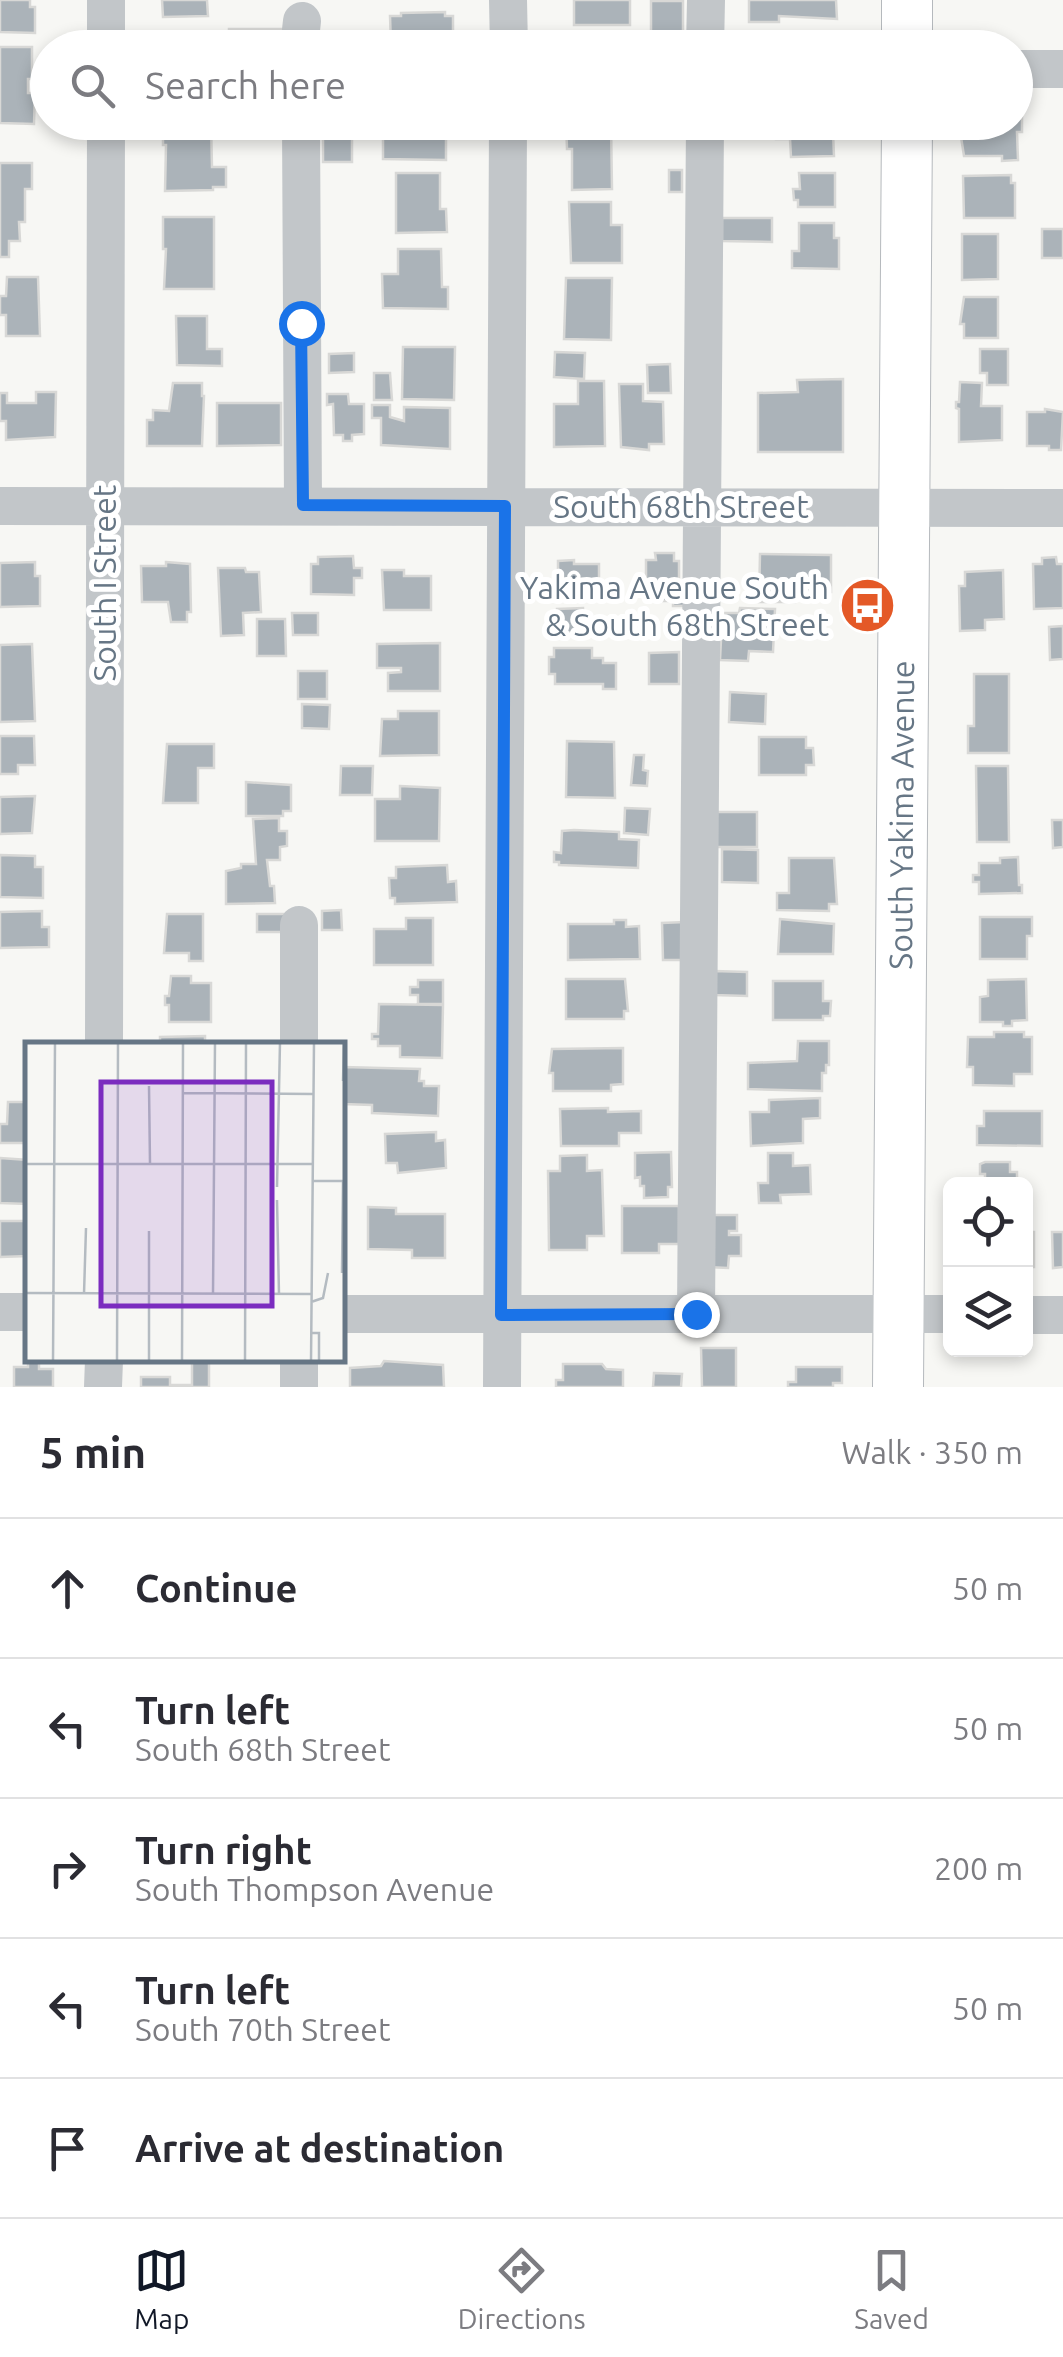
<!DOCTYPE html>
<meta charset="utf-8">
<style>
body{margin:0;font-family:Ubuntu,sans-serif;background:#f2f2f3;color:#2b2b33}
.controls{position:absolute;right:30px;bottom:30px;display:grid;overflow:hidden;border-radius:15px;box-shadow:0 5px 15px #0003}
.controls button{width:90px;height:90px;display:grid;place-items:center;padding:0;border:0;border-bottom:2px solid #e1e1e2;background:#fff;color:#2b2b33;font:50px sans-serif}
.stop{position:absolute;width:30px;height:30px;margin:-22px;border:8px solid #1a73e8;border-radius:50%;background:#fff}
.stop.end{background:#1a73e8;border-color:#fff;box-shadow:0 2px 10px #0008}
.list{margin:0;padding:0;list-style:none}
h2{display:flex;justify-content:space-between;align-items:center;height:130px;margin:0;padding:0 40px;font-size:42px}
h2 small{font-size:32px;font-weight:400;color:#7c7c81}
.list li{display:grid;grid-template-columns:65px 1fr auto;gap:30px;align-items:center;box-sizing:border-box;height:140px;padding:0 40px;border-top:2px solid #e1e1e2}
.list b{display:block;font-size:38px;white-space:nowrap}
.list p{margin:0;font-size:32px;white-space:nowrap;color:#7c7c81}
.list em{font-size:32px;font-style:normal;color:#7c7c81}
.icon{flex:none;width:55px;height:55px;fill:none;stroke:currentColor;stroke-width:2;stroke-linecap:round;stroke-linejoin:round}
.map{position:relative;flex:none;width:1063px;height:1387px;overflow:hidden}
.search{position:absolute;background:#fff;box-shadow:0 5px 15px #0003;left:30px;right:30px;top:30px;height:110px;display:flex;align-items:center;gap:25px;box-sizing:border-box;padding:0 35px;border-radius:55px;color:#7c7c81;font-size:38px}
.sheet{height:830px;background:#fff}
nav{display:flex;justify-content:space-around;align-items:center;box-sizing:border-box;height:140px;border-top:2px solid #e1e1e2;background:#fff;font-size:28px;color:#7c7c81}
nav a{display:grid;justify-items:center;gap:5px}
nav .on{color:#111827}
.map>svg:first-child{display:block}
.building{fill:#abb3b9;stroke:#d8d8d6;stroke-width:2.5}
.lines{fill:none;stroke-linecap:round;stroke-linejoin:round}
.major-casing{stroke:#b5b9bd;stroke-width:52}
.minor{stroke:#c2c6c9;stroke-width:38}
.major{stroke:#fff;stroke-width:50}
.route{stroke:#1a73e8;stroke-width:12}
.labels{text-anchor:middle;stroke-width:10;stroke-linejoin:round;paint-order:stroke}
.street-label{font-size:32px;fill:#667685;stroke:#fff}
.poi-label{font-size:32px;fill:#667685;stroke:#fff;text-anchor:end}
.inset-road{fill:none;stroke:#b4bbc1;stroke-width:2.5}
.view{fill:#7b2cbf;fill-opacity:0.15;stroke:#7b2cbf;stroke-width:5}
.inset-edge{fill:none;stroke:#667685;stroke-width:5}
</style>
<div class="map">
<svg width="1063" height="1387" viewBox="0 0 1063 1387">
<rect width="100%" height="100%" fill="#f7f7f4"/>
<path class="building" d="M0,0H30V7H35V33L0,32Z
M162,0H207L208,16L163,17Z
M574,0H630V25H574Z
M749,0H836L837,19L779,16V22H749Z
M651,1H683V35L651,36Z
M445,12V16H453V32H445L446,47L402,48V43L391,44L390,16H401V13Z
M229,29H282V48H229Z
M170,33L214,34V48H170Z
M0,47H32V79H28V93H35L34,124L0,123Z
M1016,112H1022V132H1017L1018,160L1002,161V156H964L961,137L963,122H1016Z
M163,122H211L212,167H226V187H213V190L165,191L166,145H163Z
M446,122V160L383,159V123Z
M566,122H611L612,189L572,190V149H567Z
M828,122L829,133L833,132L834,156L791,157L790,139H776V124Z
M323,131H352V162H323Z
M0,163H32V189H25V222H19L20,241H9V257H0Z
M669,170H682V192H669Z
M396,173H440V209H446L447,232L396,233Z
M799,173H835V207H798V200H794L793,189H800Z
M1011,175V183H1015V218H964L963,176Z
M569,202H611V225H622V263H571Z
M163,217H214V289H164L166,249H163Z
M722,218H772V242L722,241Z
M799,223H834V238H839V269L792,268V251H799Z
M1042,229H1063V258H1042Z
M962,234H998V279L962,280Z
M398,249H441L442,287H448V309L383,308L382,274H398Z
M7,277H38L40,336H6V315H0V296H6Z
M566,278H612L611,340L564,339Z
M964,297H998V338H964V324H960Z
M176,316H207V349H222V366L177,365Z
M403,347H455L454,400L402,399Z
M980,349H1008V385H987V373H980Z
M555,352L585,353L584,379L554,377Z
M354,353V372L329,373V354Z
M670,364L671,393H648L647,365Z
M374,373H390L392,400H374Z
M843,379V452H758V393L798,392L797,380Z
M578,381H604L605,446L554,447V404H578Z
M960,382L982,383L981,406H1002V440L959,442V409L956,408V402H959Z
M173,383H202V396H204L202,446H147V420H153V410L169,411Z
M619,384H643V401L663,402L664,444H649V450L621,447Z
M36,392H56L55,437L6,440V421H0V393H7V403H36Z
M327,394H348L349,404H364V434L352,435V441H343V435H334L333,404L327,405Z
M217,403H281V445L217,446Z
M372,405H390V417L404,421V407L450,408V449L381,445V418H372Z
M1045,409L1063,412L1061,450H1049V446H1027V412H1045Z
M655,553H674V561H679V582H688V606H673V601H646V560H656Z
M760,554L831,555V592L795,591V602H759Z
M353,556L354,568H362V578H354V595L311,594V564H318V557Z
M1056,557L1057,564H1063V608L1034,609L1033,564H1042V558Z
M574,560V564H599V599H558V561Z
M35,562V576H40V606L0,607V563Z
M166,562L190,564L191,612H187V622H171L168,602H142L141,566H166Z
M218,568H245L246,572H259L261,612L243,613L244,635L221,636Z
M382,570H404V576H431V610H384Z
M1003,570L1004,619L985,620V630L960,631L959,586H965V572Z
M583,608L584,632L557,633V609Z
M740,608L775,609L773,652L749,651L748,661L720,660L721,640L715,639L716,617L723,618V613H739Z
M292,613H318V635H293Z
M257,619H285L286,656H257Z
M1063,626V659L1050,660L1049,627Z
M440,643V691H388V673L401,672V668H377V644Z
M32,644L35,721L0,722V645Z
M554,648H592V658H603V663H616V689H603V684H555V674H549V657H554Z
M679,652V684H649V653Z
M298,671H327V699H298Z
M974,674H1009V753H968V726H974Z
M730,692L766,694L765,724L729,722Z
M302,704L330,705L329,729L302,728Z
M398,711H439V755L380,756L382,719H398Z
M0,736H34L35,765H18V774H0Z
M759,737H806V748H813L814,765H806V775H759Z
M567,741L614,742L615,798L566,797Z
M167,744H214V768H198V803H163Z
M634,755H644L643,770L648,771L647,786L631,785Z
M341,766H373L372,795H340Z
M976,766H1008L1009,842H977Z
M246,782L291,785V811H283V816H246Z
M400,786L440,788L439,841H375V799H400Z
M35,796L32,833L0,834V797Z
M625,808L650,809L648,835L624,833Z
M713,812H757V847H713Z
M279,818V831H287V846L280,847V860H267L270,886H274L275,903L226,904V871L241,868V864H256L253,819Z
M1052,820H1063V847L1053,848Z
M574,830L619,832V839L639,840L638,868L559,865V862H554V852L561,853L562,831Z
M722,849L758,850V883L722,882Z
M0,855L35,856V867H43V898L0,897Z
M1018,857L1019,885H1022V893L979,894V882H973V875H979V863H1000V858Z
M789,858H834L837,904H829V911L777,910V893H789Z
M447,865L448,882L456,881L457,902L395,904V898H390L389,878H396V867Z
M341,910L342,930H322V911Z
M42,911V927H49V947L0,948V912Z
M167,914H203V961H189V953H164Z
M257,914H285L284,932H257Z
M980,917H1032V936H1027V959H980Z
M406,918H433V965H374V929H406Z
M780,919L834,924L833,954H778Z
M614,920H626V927L639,926L640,959L568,960V924H614Z
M685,922L686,960H663L662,923Z
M714,971L747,972V996L714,995Z
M171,976H191V983H211V1022H169V1005H165V996H169Z
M566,979H625L628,1011H624V1019H566Z
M1026,979L1027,1020L1012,1021V1026H1003V1022H980V997L988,996V980Z
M418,980H443V1004H418V995H410V987H418Z
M773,981H823V1001H831L830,1016H823V1020H773Z
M379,1004L443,1005L442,1058L400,1057V1046H378V1039H372V1034H378Z
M994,1032H1024V1037H1032V1074H1014V1086L973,1085V1067H967L968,1037H994Z
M205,1036V1044H160V1037Z
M798,1041H829V1065H826V1073H822V1091L748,1089V1063L797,1061Z
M623,1048V1084L611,1085V1091H553V1073H549L552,1049Z
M343,1067L420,1069L419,1081H424V1086H439L438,1116L372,1113V1105L343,1104Z
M820,1098V1118L803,1119V1143L751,1146L750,1112H769V1100Z
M8,1102H28V1143H0V1124H7Z
M608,1108V1112L641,1111V1133H619V1146H561L560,1109Z
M984,1111H1042V1146L977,1145V1126H984Z
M436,1132V1141L445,1140L446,1168L398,1173L397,1163H386L385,1134Z
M671,1152L672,1187H668V1197L644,1198V1186H640V1177L635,1178V1153Z
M768,1153H793V1166L810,1165L811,1194L780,1195L781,1203H759L758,1183H768Z
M587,1155V1171L602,1170L604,1236H587V1250H549L548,1171H560V1156Z
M0,1158L28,1160V1204L0,1203Z
M985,1162H1010V1172H1017V1184H985V1174H980V1164Z
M622,1206H679V1244H659V1253H622Z
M368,1207L396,1208V1214H445V1258H412V1250L368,1249Z
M705,1215H737V1231H729V1235H741V1256H729L728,1268L707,1267Z
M0,1221H28V1256L0,1257Z
M1026,1232H1034V1267H1026Z
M1052,1232H1063V1267L1053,1268Z
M701,1348H736V1387H702Z
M192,1360H209V1387H141V1377H170V1385H192Z
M384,1361L443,1365L444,1387H350V1368L381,1366Z
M28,1362H39V1369H53V1387H14V1367H28Z
M563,1364H602L606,1369L623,1370V1387H556V1380H563Z
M796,1367H842V1383H833V1387H788V1382H796Z
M654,1373L682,1374L681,1387H653Z"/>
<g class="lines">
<defs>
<g id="major">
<path d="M907,0V48"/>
<path id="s1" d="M898,1387L907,122"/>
</g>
</defs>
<use href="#major" class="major-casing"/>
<path class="minor" d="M508,0L509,48
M106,48V0
M299,48L302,21
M705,48L706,0
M1016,69H1063
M301,122L303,505
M0,506L1063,508
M104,1044L106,122
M299,1044V925
M0,1312H28
M342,1314H950
M696,1314L705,122
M1026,1315H1063
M299,1360V1387
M103,1387L104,1360
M502,1387L508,122"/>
<use href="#major" class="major"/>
</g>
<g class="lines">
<path class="route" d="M301,323L303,505L505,506L501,1315L696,1314"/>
</g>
<defs>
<symbol id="bus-disc" viewBox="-11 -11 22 22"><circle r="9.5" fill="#e45927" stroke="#fff"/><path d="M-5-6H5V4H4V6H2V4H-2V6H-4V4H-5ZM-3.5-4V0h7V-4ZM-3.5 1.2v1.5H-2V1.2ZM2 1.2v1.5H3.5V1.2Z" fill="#fff"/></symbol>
</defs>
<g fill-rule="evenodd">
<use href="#bus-disc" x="836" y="574" width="63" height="63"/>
</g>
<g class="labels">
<g class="street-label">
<text x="681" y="518">South 68th Street</text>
<text transform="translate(105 583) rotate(-90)" y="11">South I Street</text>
<text dy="11" stroke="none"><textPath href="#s1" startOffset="572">South Yakima Avenue</textPath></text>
</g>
<g class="poi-label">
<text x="829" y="599">Yakima Avenue South<tspan x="829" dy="37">&amp; South 68th Street</tspan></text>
</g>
</g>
<g transform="translate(25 1042)">
<rect width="320" height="320" fill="#f7f7f4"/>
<path class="inset-road" d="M318,39L319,0M124,44L125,122M158,51L288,52M0,122H288M287,139H320M252,145L255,0M252,158L254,252M317,231L318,139M0,251L286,252M59,252L61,186M188,252L190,0M286,260L298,256L303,231M286,291H294V320M28,320L30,0M92,320L93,0M124,320V189M157,320L158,0M220,320L221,0M286,320L289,0"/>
<path class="view" d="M76,40H247V264H76Z"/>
<rect width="320" height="320" class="inset-edge"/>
</g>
</svg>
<div class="controls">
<button><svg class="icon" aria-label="locate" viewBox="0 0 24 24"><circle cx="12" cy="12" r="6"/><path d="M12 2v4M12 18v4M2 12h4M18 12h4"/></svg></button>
<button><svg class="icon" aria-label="layers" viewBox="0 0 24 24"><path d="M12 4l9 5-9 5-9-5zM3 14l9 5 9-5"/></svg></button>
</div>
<div class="stop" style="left:301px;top:323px"></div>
<div class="stop end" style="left:696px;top:1314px"></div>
<div class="search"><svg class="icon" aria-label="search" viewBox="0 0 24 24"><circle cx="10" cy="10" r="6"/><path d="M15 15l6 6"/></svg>Search here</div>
</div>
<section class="sheet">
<h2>5 min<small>Walk · 350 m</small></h2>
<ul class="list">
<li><svg class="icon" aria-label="ahead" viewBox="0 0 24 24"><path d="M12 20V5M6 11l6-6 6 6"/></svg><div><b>Continue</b></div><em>50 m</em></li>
<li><svg class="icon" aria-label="left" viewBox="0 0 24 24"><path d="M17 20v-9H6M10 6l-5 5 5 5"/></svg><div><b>Turn left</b><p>South 68th Street</p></div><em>50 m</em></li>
<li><svg class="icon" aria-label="right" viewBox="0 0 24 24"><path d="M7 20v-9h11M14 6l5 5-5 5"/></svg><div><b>Turn right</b><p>South Thompson Avenue</p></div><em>200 m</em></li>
<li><svg class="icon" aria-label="left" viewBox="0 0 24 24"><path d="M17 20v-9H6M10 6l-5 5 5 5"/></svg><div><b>Turn left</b><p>South 70th Street</p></div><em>50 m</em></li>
<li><svg class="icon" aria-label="arrive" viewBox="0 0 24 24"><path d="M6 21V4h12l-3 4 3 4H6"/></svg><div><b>Arrive at destination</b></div></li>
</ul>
</section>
<nav>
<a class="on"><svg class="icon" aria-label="map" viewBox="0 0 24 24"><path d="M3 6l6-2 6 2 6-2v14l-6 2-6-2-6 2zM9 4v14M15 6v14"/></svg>Map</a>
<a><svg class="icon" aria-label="directions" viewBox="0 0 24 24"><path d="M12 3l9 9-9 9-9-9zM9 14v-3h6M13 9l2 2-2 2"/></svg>Directions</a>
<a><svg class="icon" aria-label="saved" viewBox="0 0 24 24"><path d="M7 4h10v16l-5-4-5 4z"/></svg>Saved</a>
</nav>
